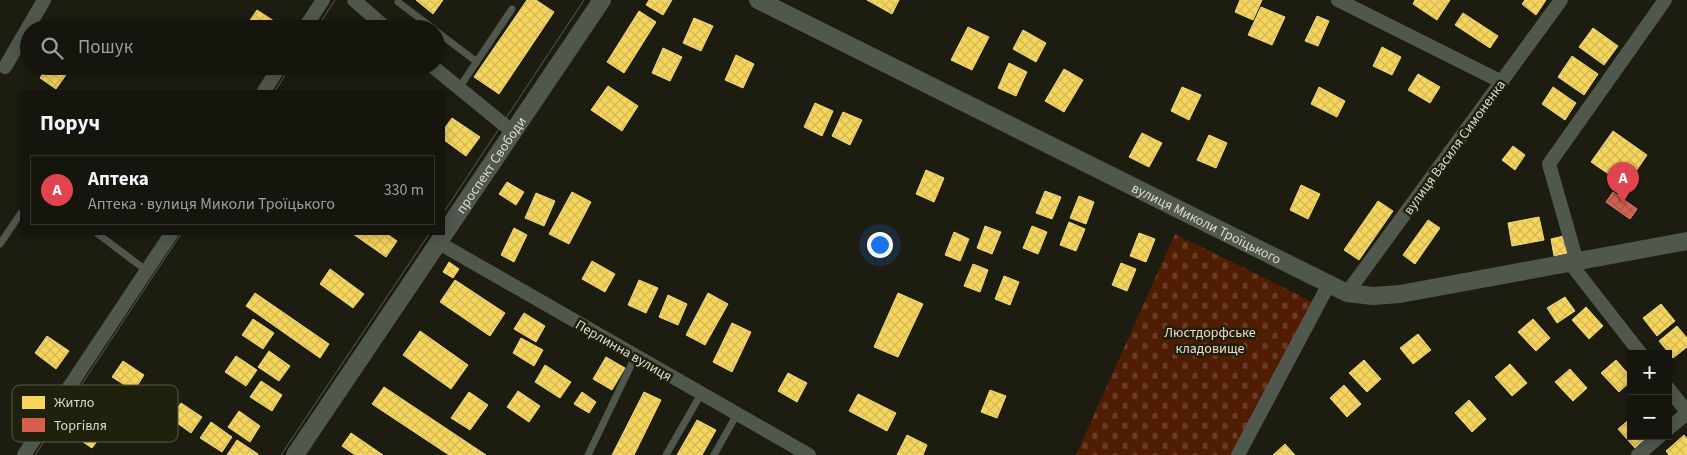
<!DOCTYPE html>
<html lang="uk">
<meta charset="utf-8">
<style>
body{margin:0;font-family:"Source Sans 3",sans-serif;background:#1e1e16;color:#f1f3f6}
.controls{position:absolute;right:15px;bottom:15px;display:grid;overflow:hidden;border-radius:0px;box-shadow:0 2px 12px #0003}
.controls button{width:45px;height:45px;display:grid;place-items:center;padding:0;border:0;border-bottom:1px solid #34342e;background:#15150d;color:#f1f3f6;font:25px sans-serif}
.you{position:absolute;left:879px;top:244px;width:18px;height:18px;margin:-12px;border:4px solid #fff;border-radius:50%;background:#1a73e8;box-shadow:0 0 0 8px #1a73e833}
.badge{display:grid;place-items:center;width:32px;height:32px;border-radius:50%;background:#98998c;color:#fff;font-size:16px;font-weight:700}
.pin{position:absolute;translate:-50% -41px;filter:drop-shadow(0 1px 2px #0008)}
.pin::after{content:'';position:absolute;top:26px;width:18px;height:15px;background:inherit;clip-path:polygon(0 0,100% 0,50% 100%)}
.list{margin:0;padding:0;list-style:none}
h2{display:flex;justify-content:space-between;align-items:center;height:65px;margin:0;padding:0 20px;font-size:21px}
h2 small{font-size:16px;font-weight:400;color:#9d9f9d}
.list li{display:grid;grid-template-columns:32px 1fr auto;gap:15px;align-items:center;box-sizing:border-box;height:70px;margin:0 10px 10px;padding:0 10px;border:1px solid #34342e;border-radius:0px}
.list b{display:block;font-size:19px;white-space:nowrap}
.list p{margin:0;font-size:16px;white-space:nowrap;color:#9d9f9d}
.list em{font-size:16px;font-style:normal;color:#9d9f9d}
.icon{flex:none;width:28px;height:28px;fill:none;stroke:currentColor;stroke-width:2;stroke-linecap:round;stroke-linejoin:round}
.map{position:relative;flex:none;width:1687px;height:455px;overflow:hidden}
.search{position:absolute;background:#15150d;box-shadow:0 2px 12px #0003;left:20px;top:20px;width:425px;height:55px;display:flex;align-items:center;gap:12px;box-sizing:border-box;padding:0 18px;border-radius:28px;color:#9d9f9d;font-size:19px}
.panel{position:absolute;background:#15150d;box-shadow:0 2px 12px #0003;left:20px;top:90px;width:425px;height:145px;border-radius:0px}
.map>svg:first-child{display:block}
.cemetery{fill:url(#cemetery-stones)}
.homes{fill:url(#homes-cross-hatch);stroke:#eed77e}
.shops{fill:url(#shops-cross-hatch);stroke:#d78574}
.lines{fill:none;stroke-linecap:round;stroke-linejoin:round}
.service{stroke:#50584e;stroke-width:7}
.minor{stroke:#50584e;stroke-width:14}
.tertiary{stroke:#50584e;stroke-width:18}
.tram{stroke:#585d52;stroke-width:1}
.labels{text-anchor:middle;stroke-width:5;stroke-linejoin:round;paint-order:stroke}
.street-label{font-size:14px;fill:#dadccf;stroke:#20210c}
.park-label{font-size:14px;fill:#f0d7cd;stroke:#20210c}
.key{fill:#20210c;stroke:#585946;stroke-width:1}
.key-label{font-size:14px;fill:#dadccf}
</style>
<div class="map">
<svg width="1687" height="455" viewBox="0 0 1687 455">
<defs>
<pattern id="cemetery-stones" width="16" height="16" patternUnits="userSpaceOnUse" patternTransform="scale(1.25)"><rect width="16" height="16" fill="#501c02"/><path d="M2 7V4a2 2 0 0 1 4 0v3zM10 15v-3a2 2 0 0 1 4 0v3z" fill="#693c26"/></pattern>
<pattern id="homes-cross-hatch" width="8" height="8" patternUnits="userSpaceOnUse" patternTransform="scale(1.25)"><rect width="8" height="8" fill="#f6d55c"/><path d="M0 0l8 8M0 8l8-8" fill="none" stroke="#d2b856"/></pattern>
<pattern id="shops-cross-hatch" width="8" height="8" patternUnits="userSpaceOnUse" patternTransform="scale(1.25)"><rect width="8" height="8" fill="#d6604d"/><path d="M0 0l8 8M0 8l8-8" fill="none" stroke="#a95748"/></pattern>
</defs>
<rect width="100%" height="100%" fill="#1c1c11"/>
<path class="cemetery" d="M1175,234L1317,304L1232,455H1076Z"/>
<path class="homes" d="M416,0H443L433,14Z
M527,0H536L554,12L499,94L474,77Z
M649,0H672L663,15L646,5Z
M867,0H899L892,14Z
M1240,0H1262L1253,20L1235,12Z
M1415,0H1450L1437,20L1413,4Z
M1525,0H1546L1536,15L1522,4Z
M1261,7L1285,17L1272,45L1248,35Z
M257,10L280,25L278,29H251L246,26Z
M639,11L656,22L624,73L607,62Z
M1463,13L1498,36L1490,48L1455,25Z
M1317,16L1329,21L1318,46L1305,41Z
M694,18L713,26L701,51L683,43Z
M968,27L989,37L972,70L951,60Z
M1593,28L1618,46L1604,65L1579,47Z
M1023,30L1046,43L1036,62L1013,49Z
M1382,47L1401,57L1392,75L1373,66Z
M663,48L682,57L670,81L652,73Z
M736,55L754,64L743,88L725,80Z
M1572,56L1598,74L1584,95L1558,77Z
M1009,63L1027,72L1016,96L998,88Z
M48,66H60L68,72L56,89L40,78Z
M1064,69L1083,80L1064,112L1045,101Z
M1418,74L1440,87L1430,103L1408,90Z
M608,86L638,106L622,131L591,110Z
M1182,87L1201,95L1189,120L1171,111Z
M1319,87L1345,101L1337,117L1311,104Z
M1553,87L1576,103L1565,120L1542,104Z
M815,103L833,111L822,136L804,127Z
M843,112L862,120L850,145L832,136Z
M452,118L480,137L466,156L444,140V129Z
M1613,131L1647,155L1626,186L1591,162Z
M1142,133L1162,143L1149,167L1129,157Z
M1209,135L1227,143L1216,168L1197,160Z
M1513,146L1525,155L1515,170L1502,160Z
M926,170L944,178L934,202L916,194Z
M507,182L524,192L516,205L499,194Z
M1301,185L1320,194L1308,219L1290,210Z
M1045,191L1061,197L1052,219L1036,213Z
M572,192L591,202L569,244L549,234Z
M536,193L555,201L544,226L525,218Z
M1079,196L1094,202L1086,224L1070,218Z
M1378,201L1393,211L1359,260L1344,250Z
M1539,217L1544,240L1512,246L1508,223Z
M1428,220L1440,228L1415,264L1403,255Z
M1069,222L1085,229L1076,251L1060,245Z
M985,226L1001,232L992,254L977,248Z
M1032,226L1047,232L1038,254L1023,248Z
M514,228L527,235L514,262L501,255Z
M954,232L969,239L960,261L945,255Z
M1139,233L1155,239L1146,262L1130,256Z
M353,234H387L397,241L386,257Z
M1568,235L1572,252L1554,256L1551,239Z
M592,261L615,274L605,292L582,279Z
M449,262L459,269L453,278L443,272Z
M1121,263L1136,269L1127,291L1112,285Z
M973,264L988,270L980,292L964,286Z
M330,269L364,294L353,308L320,284Z
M1004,276L1019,282L1010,305L995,299Z
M455,280L505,313L490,336L440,302Z
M639,280L658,288L646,313L628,305Z
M255,293L329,344L320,358L246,306Z
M708,293L728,304L705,345L686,335Z
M898,293L923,304L898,357L874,347Z
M668,295L687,304L678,325L659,317Z
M1565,297L1575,311L1557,323L1547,308Z
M1661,304L1675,321L1657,336L1643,318Z
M1586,307L1603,326L1589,339L1572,320Z
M524,313L545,326L536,342L514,329Z
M253,319L274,333L263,349L242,335Z
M1533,319L1550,338L1536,351L1518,332Z
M732,323L751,332L732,372L713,362Z
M1677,326L1687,338V347L1673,358L1659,341Z
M420,331L468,365L451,389L403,355Z
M1418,334L1431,350L1413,364L1400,348Z
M47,336L69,351L56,369L35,353Z
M521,338L543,350L534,366L513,353Z
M269,351L290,366L279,381L258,367Z
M236,356L257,370L246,386L225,372Z
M606,357L625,368L612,390L593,379Z
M1364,360L1381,379L1367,392L1349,373Z
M1616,360L1631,377V381L1619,392L1601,373Z
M123,361L144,375L134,391L112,377Z
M1510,364L1527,383L1512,396L1495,377Z
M545,365L571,382L560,398L535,382Z
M1570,369L1587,388L1573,401L1555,382Z
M788,373L807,383L797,402L778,391Z
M261,381L282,395L272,411L250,397Z
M1344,385L1361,404L1347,417L1330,398Z
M384,387L486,455H449L372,404Z
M990,390L1006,396L997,418L981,412Z
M518,391L540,406L529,422L507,407Z
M469,392L488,405L470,430L451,418Z
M582,392L596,402L589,413L574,404Z
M644,392L661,400L634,455H612Z
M858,394L896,413L887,431L849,411Z
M1469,400L1486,419L1472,432L1455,413Z
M181,403L202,417L191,433L170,418Z
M239,411L260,426L250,442L228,427Z
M82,418L103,433L92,448L71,434Z
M1631,418V436H1648L1635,448L1618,429Z
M697,420L716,430L702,455H677Z
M211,422L232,437L222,452L200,438Z
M351,433L383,455H355L342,446Z
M907,435L927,445L923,455H897Z
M1684,435L1687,439V455H1669L1666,451Z
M237,440L258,454V455H227Z
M1285,444L1295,455H1273Z"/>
<path class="shops" d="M1613,192L1637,209L1630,219L1606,202Z"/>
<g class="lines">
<path class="service" d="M398,2L434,29
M436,31L477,62
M459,88L512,9
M98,234L147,271
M0,244L21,213
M588,455L635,357
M666,455L701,394
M714,455L737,414"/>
<path class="minor" d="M354,0L387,29
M1338,0L1502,82
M304,29L323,0
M432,66L513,132
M5,67L44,0
M264,91L280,66
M439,243L809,455
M1577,262L1549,164L1665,0
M1570,263L1641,354
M1347,293L1561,0
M1668,388L1687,412
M1668,429L1687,413
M24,455L171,234
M1238,455L1329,284
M1638,455L1660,436"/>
<g class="tertiary">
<path id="s1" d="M758,0L1347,293L1373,296L1400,294L1687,241"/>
<path id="s2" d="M295,455L602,0"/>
</g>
<path class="tram" d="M316,29L335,0
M275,91L291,66
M444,212L584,0
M35,455L181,234
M281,455L429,234"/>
</g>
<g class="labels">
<g class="street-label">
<text transform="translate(1454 147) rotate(-54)" y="5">вулиця Василя Симоненка</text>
<text dy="5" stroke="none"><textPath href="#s2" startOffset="350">проспект Свободи</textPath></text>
<text dy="5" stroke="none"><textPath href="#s1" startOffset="501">вулиця Миколи Троїцького</textPath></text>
<text transform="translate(624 350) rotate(30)" y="5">Перлинна вулиця</text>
</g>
<g class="park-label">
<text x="1210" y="337">Люстдорфське<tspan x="1210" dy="16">кладовище</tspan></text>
</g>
</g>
<rect x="12" y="385" width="166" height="57" rx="8" class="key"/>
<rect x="22" y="396" width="23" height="13" fill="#f6d55c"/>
<rect x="22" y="418" width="23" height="14" fill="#d6604d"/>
<g class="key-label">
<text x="54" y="407">Житло</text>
<text x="54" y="430">Торгівля</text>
</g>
</svg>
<div class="controls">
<button>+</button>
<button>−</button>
</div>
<div class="you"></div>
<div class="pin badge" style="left:1623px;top:203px;background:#e0444e">A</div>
<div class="search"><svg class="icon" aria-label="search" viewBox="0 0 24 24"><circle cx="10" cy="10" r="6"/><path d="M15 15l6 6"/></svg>Пошук</div>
<section class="panel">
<h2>Поруч<small></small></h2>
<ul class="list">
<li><span class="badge" style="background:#e0444e">A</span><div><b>Аптека</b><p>Аптека · вулиця Миколи Троїцького</p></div><em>330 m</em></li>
</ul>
</section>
</div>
